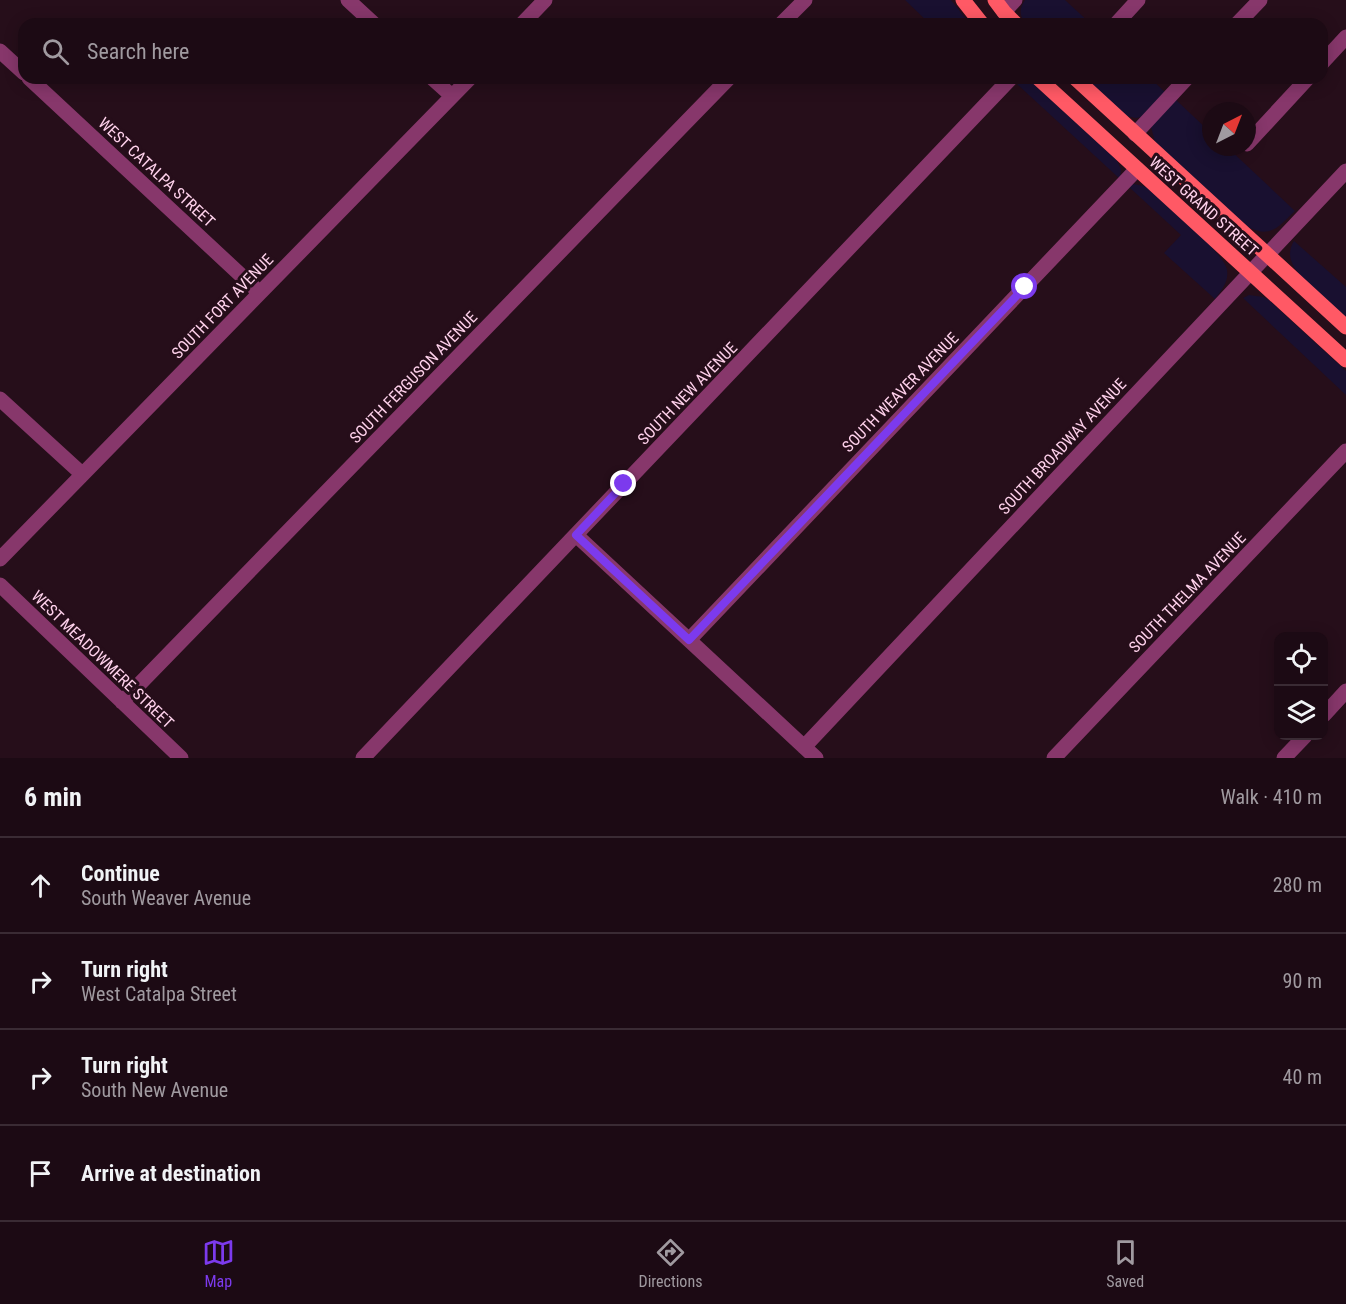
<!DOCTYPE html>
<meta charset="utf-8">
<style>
body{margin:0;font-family:"Roboto Condensed",sans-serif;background:#291822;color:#f1f3f6}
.controls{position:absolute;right:18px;bottom:18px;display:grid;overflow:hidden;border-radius:12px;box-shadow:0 3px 15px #0003}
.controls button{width:54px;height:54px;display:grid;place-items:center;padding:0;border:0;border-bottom:2px solid #3a2b34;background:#1c0a14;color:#f1f3f6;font:30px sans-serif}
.compass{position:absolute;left:1202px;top:102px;width:54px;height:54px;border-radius:50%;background:#1c0a14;box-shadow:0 3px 15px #0003;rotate:42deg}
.stop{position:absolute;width:18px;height:18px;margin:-14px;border:4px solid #7c3aed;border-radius:50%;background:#fff}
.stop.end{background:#7c3aed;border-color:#fff;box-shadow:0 2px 6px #0008}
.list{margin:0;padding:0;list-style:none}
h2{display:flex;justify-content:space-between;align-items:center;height:78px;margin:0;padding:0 24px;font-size:26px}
h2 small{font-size:20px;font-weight:400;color:#a09aa0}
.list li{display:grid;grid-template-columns:39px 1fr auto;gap:18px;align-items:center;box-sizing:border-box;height:96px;padding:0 24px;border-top:2px solid #3a2b34}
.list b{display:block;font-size:22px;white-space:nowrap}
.list p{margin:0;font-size:20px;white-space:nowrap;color:#a09aa0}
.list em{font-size:20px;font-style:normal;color:#a09aa0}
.icon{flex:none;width:33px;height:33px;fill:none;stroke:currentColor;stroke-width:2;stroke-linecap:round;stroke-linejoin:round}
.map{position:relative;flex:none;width:1346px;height:758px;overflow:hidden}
.search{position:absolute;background:#1c0a14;box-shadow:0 3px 15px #0003;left:18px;right:18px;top:18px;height:66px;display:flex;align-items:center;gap:15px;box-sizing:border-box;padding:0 21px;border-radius:18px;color:#a09aa0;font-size:22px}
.sheet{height:462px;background:#1c0a14}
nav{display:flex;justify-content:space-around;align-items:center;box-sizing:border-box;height:84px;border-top:2px solid #3a2b34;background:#1c0a14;font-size:16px;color:#a09aa0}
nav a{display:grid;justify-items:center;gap:3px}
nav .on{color:#7c3aed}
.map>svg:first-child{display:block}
.green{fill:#191030}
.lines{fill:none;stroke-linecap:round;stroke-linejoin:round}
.minor{stroke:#87376b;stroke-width:15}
.major{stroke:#ff5965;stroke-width:15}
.route{stroke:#7c3aed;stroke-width:8}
.labels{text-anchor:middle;stroke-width:6;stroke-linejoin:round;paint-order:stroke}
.street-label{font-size:16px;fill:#ffd2ec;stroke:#260e1a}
</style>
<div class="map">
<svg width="1346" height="758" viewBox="0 0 1346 758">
<rect width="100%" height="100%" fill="#260e1a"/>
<path class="green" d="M905,0H951L970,24H930Z
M1025,0H1065L1091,24H1026C1019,15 1019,9 1025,0Z
M1085,78H1150L1165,92L1141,117L1136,118L1126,116Z
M1027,81L1035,85L1116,159L1121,169L1120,179L1017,84Z
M1174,98L1211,133V147H1227L1295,211C1279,226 1271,239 1248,227L1155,142L1151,127Z
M1134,184L1143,186L1149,189C1164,203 1225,253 1227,270C1229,282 1221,291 1215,299L1164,253L1181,235L1128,186Z
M1294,241L1346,287V318C1337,309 1327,300 1318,292C1303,278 1281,262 1294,241Z
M1249,295L1263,297L1269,300L1346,371V395L1243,298Z"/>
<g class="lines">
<path class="minor" d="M348,0L374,24
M1004,12L1015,0
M522,24L545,0
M781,24L805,0
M1116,24L1138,0
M1237,24L1260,0
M0,51L24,73
M1322,63L1346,37
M29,78L260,293
M432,78L452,96
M1135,134L1187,78
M1247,144L1308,78
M0,399L82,474
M576,535L816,758
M0,559L470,78
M0,585L181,758
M689,640L1137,169
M122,702L729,78
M1324,715L1346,691
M804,747L1346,171
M363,758L1011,78
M1054,758L1346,451
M1284,758L1305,736"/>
<path class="major" d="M963,0L982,24
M995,0L1004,12L1016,24
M1038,78L1346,360
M1075,78L1346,327"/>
</g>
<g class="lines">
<path class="route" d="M624,484L576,535L689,640L1025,287"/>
</g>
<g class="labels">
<g class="street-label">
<text transform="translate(157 172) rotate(43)" y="6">WEST CATALPA STREET</text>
<text transform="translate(1204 206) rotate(42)" y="6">WEST GRAND STREET</text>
<text transform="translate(222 306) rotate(-46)" y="6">SOUTH FORT AVENUE</text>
<text transform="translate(413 377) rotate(-46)" y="6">SOUTH FERGUSON AVENUE</text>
<text transform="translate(900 392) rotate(-46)" y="6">SOUTH WEAVER AVENUE</text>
<text transform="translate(687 393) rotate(-46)" y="6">SOUTH NEW AVENUE</text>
<text transform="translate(1062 446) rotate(-47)" y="6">SOUTH BROADWAY AVENUE</text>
<text transform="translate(1187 592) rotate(-46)" y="6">SOUTH THELMA AVENUE</text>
<text transform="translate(103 659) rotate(44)" y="6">WEST MEADOWMERE STREET</text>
</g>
</g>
</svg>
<div class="controls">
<button><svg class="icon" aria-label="locate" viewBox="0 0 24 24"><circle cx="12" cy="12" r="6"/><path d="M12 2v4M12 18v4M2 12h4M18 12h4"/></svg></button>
<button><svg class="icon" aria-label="layers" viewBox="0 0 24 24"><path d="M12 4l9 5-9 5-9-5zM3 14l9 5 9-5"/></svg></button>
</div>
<svg class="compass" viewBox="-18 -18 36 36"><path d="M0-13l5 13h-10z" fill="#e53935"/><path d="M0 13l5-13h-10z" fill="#a09aa0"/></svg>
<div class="stop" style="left:1025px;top:287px"></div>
<div class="stop end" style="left:624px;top:484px"></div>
<div class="search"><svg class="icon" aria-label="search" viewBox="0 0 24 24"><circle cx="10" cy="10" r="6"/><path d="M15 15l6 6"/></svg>Search here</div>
</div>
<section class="sheet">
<h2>6 min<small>Walk · 410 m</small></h2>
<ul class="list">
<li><svg class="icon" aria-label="ahead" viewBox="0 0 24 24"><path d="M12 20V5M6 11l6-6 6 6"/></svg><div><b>Continue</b><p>South Weaver Avenue</p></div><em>280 m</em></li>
<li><svg class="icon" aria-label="right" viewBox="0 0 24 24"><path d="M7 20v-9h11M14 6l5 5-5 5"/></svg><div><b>Turn right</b><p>West Catalpa Street</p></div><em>90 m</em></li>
<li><svg class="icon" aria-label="right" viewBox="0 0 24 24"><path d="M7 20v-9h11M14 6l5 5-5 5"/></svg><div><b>Turn right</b><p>South New Avenue</p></div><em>40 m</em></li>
<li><svg class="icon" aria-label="arrive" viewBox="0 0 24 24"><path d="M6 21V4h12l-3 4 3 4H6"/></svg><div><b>Arrive at destination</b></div></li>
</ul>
</section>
<nav>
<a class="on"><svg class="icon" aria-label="map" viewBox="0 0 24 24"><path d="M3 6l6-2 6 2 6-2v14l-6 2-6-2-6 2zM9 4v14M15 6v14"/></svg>Map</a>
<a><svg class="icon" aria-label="directions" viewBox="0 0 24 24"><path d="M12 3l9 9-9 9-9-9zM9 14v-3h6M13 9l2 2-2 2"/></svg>Directions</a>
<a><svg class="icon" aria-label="saved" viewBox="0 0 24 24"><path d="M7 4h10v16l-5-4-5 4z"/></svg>Saved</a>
</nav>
